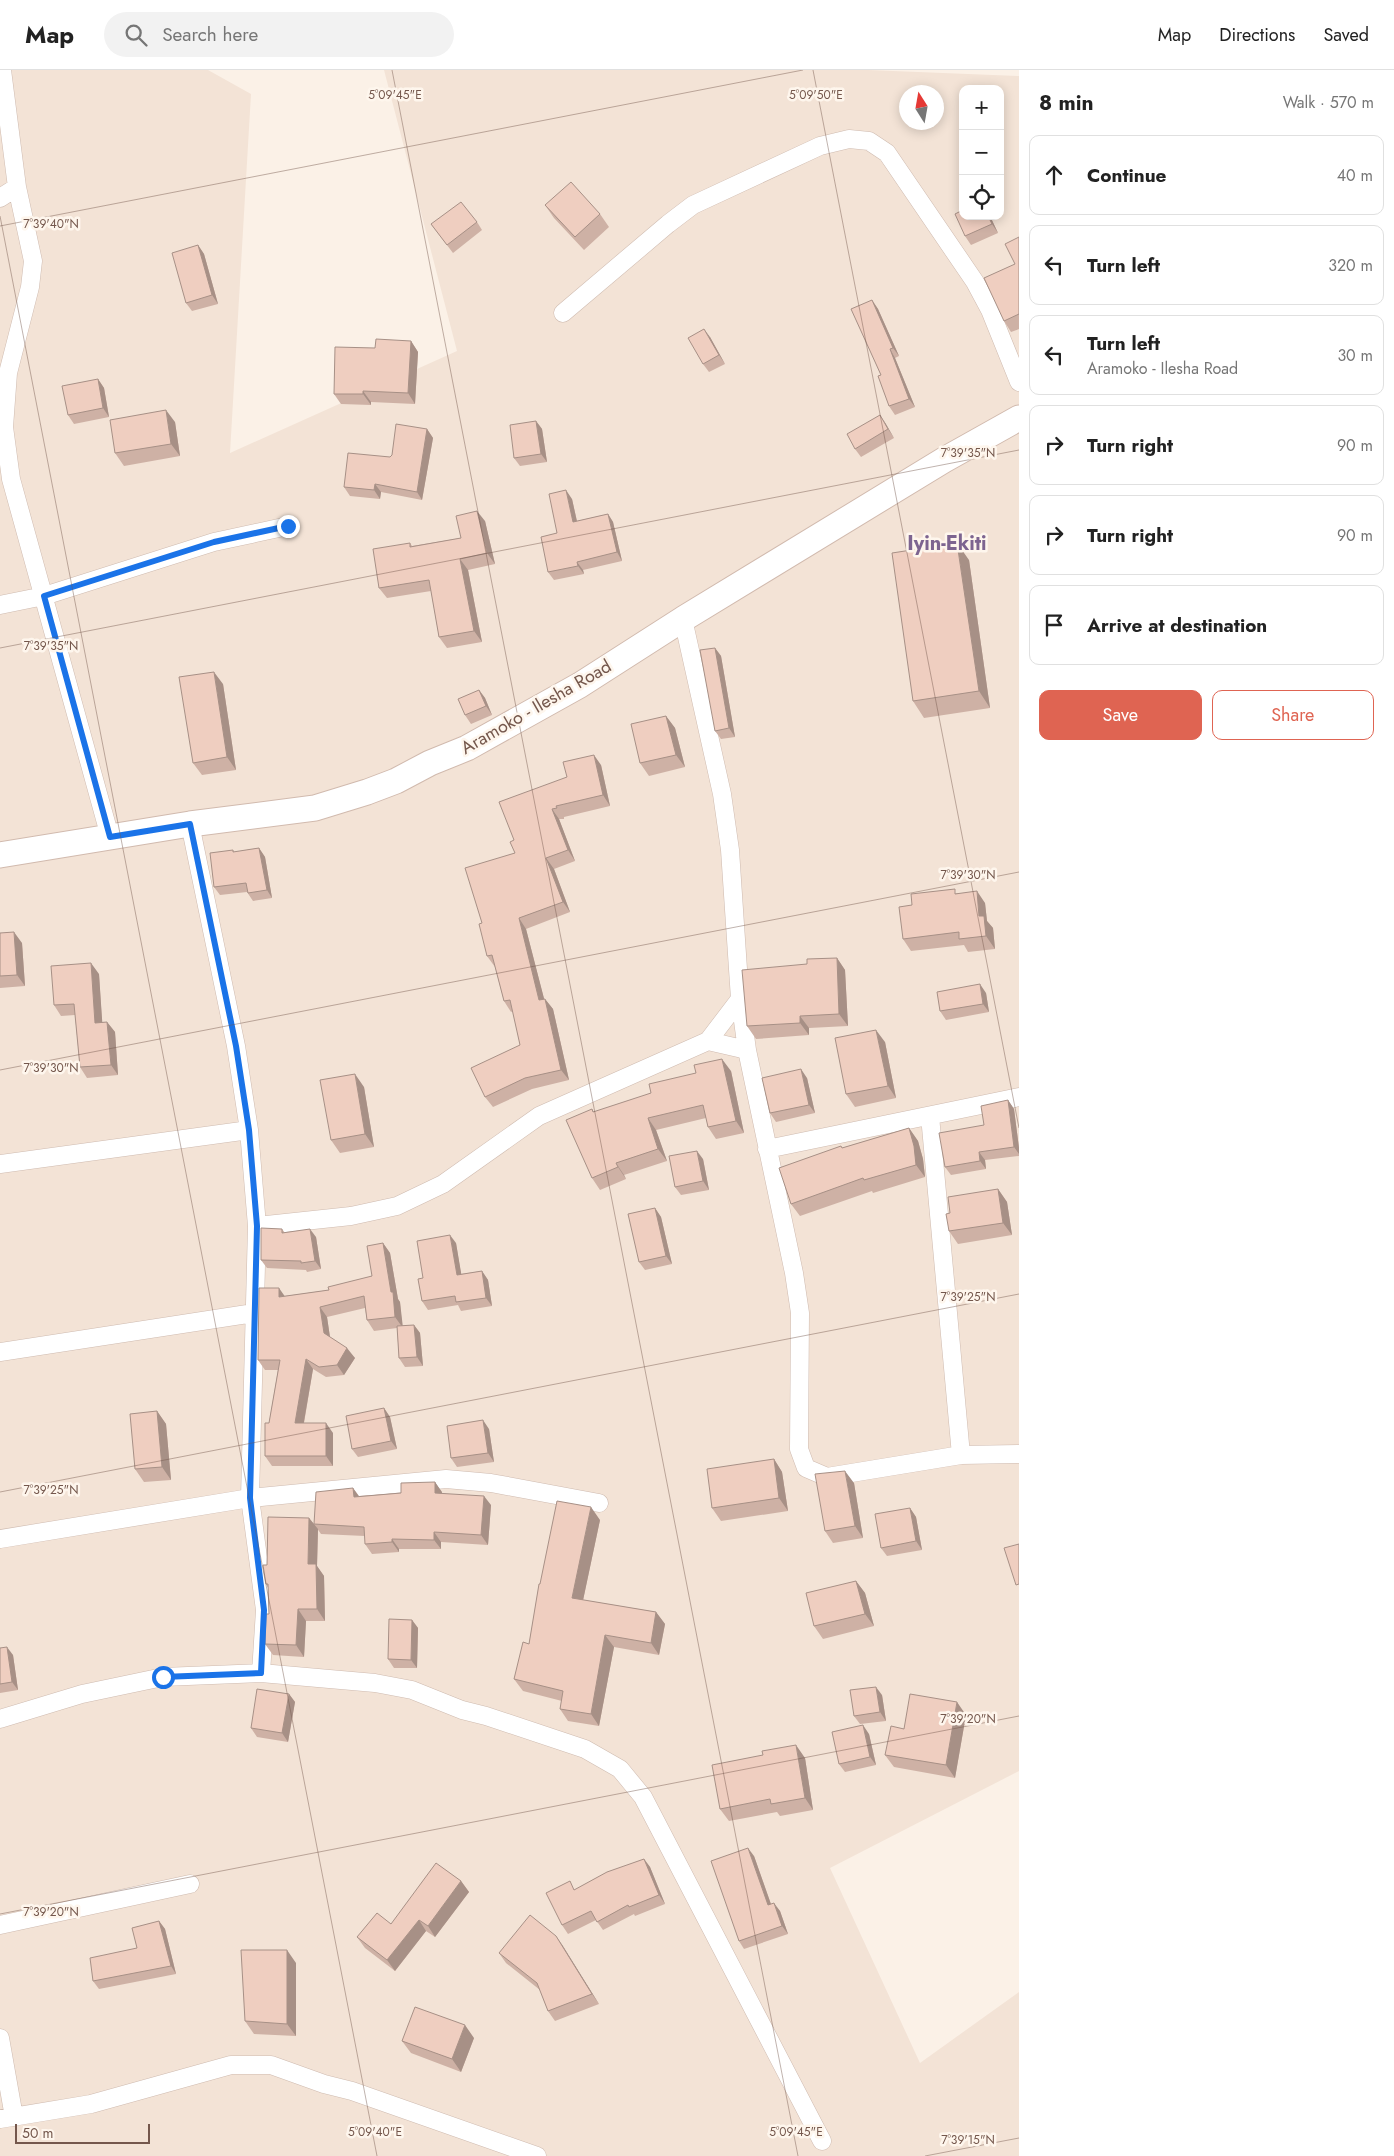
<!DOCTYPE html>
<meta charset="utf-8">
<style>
body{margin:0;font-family:Jost,sans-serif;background:#f2f2f2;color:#222}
.controls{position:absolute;right:15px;top:15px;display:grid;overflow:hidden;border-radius:10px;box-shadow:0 2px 12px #0003}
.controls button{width:45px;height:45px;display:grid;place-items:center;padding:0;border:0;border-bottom:1px solid #e0e0e0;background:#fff;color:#222;font:25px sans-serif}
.compass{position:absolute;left:899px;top:15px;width:45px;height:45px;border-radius:50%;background:#fff;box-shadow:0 2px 12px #0003;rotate:349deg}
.scale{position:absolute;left:15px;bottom:12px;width:135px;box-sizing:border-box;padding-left:5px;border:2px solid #74574c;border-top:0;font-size:14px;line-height:18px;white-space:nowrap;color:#74574c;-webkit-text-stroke:4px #fef6ed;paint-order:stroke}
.stop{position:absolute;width:15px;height:15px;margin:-11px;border:4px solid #1a73e8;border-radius:50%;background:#fff}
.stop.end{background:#1a73e8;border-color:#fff;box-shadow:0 1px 5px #0008}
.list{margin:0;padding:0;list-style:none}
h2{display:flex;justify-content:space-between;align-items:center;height:65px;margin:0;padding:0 20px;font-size:21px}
h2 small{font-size:16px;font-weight:400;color:#767676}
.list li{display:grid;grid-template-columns:32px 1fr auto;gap:15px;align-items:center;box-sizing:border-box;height:80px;margin:0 10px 10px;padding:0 10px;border:1px solid #e0e0e0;border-radius:10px}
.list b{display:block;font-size:19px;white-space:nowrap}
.list p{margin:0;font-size:16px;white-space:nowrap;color:#767676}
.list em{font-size:16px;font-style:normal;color:#767676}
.actions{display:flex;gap:10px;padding:15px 20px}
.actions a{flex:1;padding:11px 0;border:1px solid #df6452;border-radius:10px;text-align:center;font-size:18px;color:#df6452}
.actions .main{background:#df6452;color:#fff}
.icon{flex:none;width:28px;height:28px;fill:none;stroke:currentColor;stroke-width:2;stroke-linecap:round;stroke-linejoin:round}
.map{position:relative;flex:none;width:1019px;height:2086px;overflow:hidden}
header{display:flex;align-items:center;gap:30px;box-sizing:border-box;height:70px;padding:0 25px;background:#fff;border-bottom:1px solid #e0e0e0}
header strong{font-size:24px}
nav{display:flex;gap:28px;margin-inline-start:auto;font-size:18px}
.search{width:350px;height:45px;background:#f2f2f2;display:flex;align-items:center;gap:12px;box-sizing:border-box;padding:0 18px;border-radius:28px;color:#767676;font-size:19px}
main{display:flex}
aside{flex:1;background:#fff}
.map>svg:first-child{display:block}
.residential{fill:#f3e3d6;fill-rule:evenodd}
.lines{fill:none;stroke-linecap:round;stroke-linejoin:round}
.street-casing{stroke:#cfbbb0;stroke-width:19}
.secondary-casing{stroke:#d1baae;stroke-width:27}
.street{stroke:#fff;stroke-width:18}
.secondary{stroke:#fff;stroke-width:25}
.wall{fill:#ceb1a5}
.shaded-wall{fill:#a79086}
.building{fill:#efcec0;stroke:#a79086}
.route{stroke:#1a73e8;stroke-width:6}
.ticks{fill:none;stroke:#74574c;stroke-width:1;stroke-opacity:0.45}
.labels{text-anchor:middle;stroke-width:5;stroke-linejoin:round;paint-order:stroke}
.street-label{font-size:18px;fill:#74574c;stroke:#fef6ed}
.quarter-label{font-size:20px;font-weight:bold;fill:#7d6490;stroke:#fef6ed}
.ticks-label{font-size:12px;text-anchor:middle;fill:#74574c;stroke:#fef6ed;stroke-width:5;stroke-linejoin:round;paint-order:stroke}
</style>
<header>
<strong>Map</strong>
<div class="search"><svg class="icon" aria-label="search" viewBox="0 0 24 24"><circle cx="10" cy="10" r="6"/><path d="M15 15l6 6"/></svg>Search here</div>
<nav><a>Map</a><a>Directions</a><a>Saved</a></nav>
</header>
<main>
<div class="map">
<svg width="1019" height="2086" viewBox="0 0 1019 2086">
<rect width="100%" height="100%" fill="#fbf1e7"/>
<path class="residential" d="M0,0H208L251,24L230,383L457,281L384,0H868L1019,6V1701L830,1798L920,1993L1019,1922V2086H0ZM963,19H1000V146H963ZM906,22H936V52H906Z"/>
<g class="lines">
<defs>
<path id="street" d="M2,0L17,117L33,191L30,217L8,303L4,357L11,409L110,767
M0,128L17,117
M563,243L668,154L693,135L820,76L849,69L869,71L887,83L975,212L990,240L1019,312
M0,535L44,526L214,472L288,456
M683,549L722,724L730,780L740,929L747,980L794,1203L800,1243L799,1379L806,1398L827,1407L961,1385L1019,1384
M190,754L236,976L249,1060L257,1156L250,1428L265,1540L261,1603
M708,971L747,980
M930,1046L961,1385
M767,1079L1019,1027
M0,1094L249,1060
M257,1156L351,1146L397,1136L443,1114L539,1046L708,971L740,929
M0,1282L254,1243
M0,1469L250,1428L446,1409L491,1413L599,1433
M0,1649L82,1624L163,1607L261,1603L375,1613L412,1620L462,1640L486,1646L585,1679L620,1699L643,1727L822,2071
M0,1855L190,1814
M0,1968L14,2047
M0,2049L91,2034L231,1995H271L324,2014L352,2021L537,2086"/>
<path id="secondary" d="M0,785L190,754L315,738L367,722L396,711L430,693L467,678L580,615L683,549L944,390L1019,348"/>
</defs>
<use href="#street" class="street-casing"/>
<use href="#secondary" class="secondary-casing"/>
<use href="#street" class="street"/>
<use href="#secondary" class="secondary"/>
</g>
<path class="wall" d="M545,135L600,144L609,157L584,180L554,148Z
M963,146H990L998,163L971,175L965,166Z
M477,152L482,160L453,183L431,154Z
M1019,167V259L1011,262L1004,251L1015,194Z
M198,175L204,184L218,234L192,241L186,233Z
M872,230L878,239L899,286L895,288L915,337L895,345L889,336L881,305Z
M710,267L725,294L709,302L703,294Z
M411,271L418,282L415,334L371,332V335L341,334L334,324L375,278Z
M98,309L104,318L109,347L74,354L68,345Z
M880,345L894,368L861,387L855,379Z
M536,351L542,359L547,392L520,396L514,388Z
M175,352L180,386L124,396L115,383Z
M427,359L433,368L422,430L381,422L380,429L350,426L344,417L390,387Z
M572,429L577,451L608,444L613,452L622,491L583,500L584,504L554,510L548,502L557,463Z
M485,451L495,494L468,500L482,572L447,578L439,567L431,521L387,528L379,518L410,473L412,476L461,468Z
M969,490L990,638L924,648L913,631Z
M715,578L721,586L735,667L721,669L715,661Z
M223,614L236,700L202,705L193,693Z
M479,620L485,628L492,645L471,654L465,645Z
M666,646L675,658L685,697L649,706L640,693Z
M601,695L610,736L564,747V749H559L575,791L554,799L570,842L526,859L544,929H545L553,939L569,1010L532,1019L493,1037L485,1027L520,975L513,941L511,942L504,931L495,897L487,886L482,853L515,783L514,770Z
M259,778L265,787L272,828L253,831L247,822L220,825L214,817L233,780L234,782Z
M958,823L985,833L987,851L993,858L995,879L968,882L964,875L911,881L903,869L912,835Z
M0,863L22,873L25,916L0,918Z
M837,888L845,900L848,956L809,958V965L756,969L747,956L807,894Z
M99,904L102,952H107L115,962L118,1005L87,1008L80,997L75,945L61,946L54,935Z
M986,923L989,942L946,950L940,941Z
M885,972L896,1028L855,1037L846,1024Z
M731,1001L744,1063L716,1069L708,1057L706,1048L656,1060L667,1091L624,1105L626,1109L600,1120L592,1108V1039L594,1042Z
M807,1008L815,1043L776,1052L770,1043Z
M364,1017L374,1077L340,1083L331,1070Z
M1008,1030L1014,1039L1019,1078V1086L985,1090L986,1099L951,1105L945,1097L984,1055Z
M909,1058L918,1071L923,1089L925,1107L873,1123L872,1121L800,1146L791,1134L842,1078Z
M703,1089L709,1120L681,1125L675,1117Z
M998,1119L1007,1132L1012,1165L958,1174L949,1161L950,1143Z
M655,1138L661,1147L672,1194L645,1200L639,1192Z
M282,1159L285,1163L316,1167L321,1199L307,1202L306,1200L267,1198L261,1190Z
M383,1173L390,1183L398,1229L400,1232L402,1256L414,1255L420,1263L423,1296L405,1297L399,1288L397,1258L374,1261L367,1250L365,1238L327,1247L330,1267L355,1288L344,1305L326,1307L313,1299L304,1353L333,1363V1396H272L265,1386L269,1353L278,1300H265L258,1290L285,1226L329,1220L372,1206Z
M456,1173L461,1204L482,1201L488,1210L492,1236L461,1241L458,1235L428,1240L422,1231L423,1208Z
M384,1338L390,1347L397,1379L358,1387L352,1379Z
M157,1341L166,1354L171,1410L144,1412L135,1399Z
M489,1359L494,1392L457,1397L451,1388Z
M774,1389L782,1402L788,1441L721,1451L712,1438Z
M435,1412L442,1423L491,1435L488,1475L441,1472V1479H399V1482L372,1484L365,1474V1466L321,1464L314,1454L353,1418L359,1426L401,1423Z
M854,1413L863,1468L833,1473L825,1461Z
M910,1438L916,1447L922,1480L887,1486L881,1478Z
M309,1448L318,1459L317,1496L324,1506L325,1551H306L304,1587L273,1585L265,1574L269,1544L268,1518L266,1514L267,1495Z
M600,1450L583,1530L656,1542L665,1554L659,1585L614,1577L599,1656L568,1651L560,1639L562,1631L523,1621L514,1609L529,1574L540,1514Z
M856,1511L865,1523L874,1556L823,1569L814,1556Z
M412,1550L418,1558L417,1598H394L388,1589Z
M0,1578L13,1585L18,1620L0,1623Z
M289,1624L295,1632L288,1672L257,1667L251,1658Z
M882,1625L886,1651L860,1654L854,1646Z
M966,1645L955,1708L894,1697L885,1685L904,1659Z
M869,1664L876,1695L845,1702L839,1694Z
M805,1688L813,1740L780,1746L777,1742L729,1751L720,1739Z
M754,1786L771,1834L780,1841L788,1864L744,1879L739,1871Z
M644,1789L650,1797L665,1834L635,1846L634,1844L603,1860L596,1850L568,1864L562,1855L575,1820Z
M461,1811L469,1822L435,1867L426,1861L395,1901L365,1878L357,1867L391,1854Z
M159,1851L165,1859L176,1904L99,1919L93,1911L137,1878Z
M556,1866L599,1934L555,1951L548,1941L540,1920L506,1893L499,1883Z
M296,1893V1966L254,1964L245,1951Z
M474,1968L461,2002L411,1983L402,1971Z"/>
<path class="shaded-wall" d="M988,146H990L998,163L992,154Z
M198,175L204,184L218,234L212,225Z
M872,230L878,239L899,286L893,278Z
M704,259L710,267L725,294L719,285Z
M411,271L418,282L415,334L408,323Z
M890,279L895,288L915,337L909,329Z
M98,309L104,318L109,347L103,338Z
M363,321L371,332V335L363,324Z
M166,340L175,352L180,386L171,374Z
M880,345L886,354L894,368L888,359Z
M536,351L542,359L547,392L541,384Z
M427,359L433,368L422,430L417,422Z
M375,414L381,422L380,429L374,420Z
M566,420L572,429L579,461L573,452Z
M477,441L485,451L495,494L487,483Z
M608,444L613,452L622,491L617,482Z
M957,473L969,490L990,638L979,621Z
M460,489L468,500L482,572L474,561Z
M577,492L583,500L584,504L578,496Z
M715,578L721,586L735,667L729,658Z
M214,602L223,614L236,700L227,687Z
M479,620L485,628L492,645L486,636Z
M666,646L675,658L685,697L676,685Z
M594,685L601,695L610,736L603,725Z
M552,739L559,749L575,791L568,780Z
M259,778L265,787L272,828L267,820Z
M546,788L554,799L570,842L563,832Z
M977,821L985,833L987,851L993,858L995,879L986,866L979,846Z
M519,848L526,859L547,940L539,930Z
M14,862L22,873L25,916L17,905Z
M837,888L845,900L848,956L839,944Z
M91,893L99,904L103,963L95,953Z
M980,914L986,923L989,942L983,934Z
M545,929L553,939L569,1010L561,1000Z
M800,946L809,958V965L800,953Z
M107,952L115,962L118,1005L111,995Z
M876,960L885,972L896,1028L888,1016Z
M722,989L731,1001L744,1063L736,1051Z
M801,999L807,1008L815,1043L809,1035Z
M355,1004L364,1017L374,1077L365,1064Z
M1008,1030L1014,1039L1019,1078V1084L1014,1077Z
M648,1048L656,1060L667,1091L658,1079Z
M909,1058L918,1071L923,1089L925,1107L916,1095Z
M697,1081L703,1089L709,1120L703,1111Z
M979,1082L985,1090L986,1099L980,1091Z
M616,1093L624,1105L626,1109L618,1097Z
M998,1119L1007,1132L1012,1165L1003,1153Z
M655,1138L661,1147L672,1194L666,1186Z
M310,1159L316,1167L321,1199L315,1191Z
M450,1165L456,1173L463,1214L457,1205Z
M383,1173L390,1183L398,1229L400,1232L403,1258L395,1247Z
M482,1201L488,1210L492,1236L486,1228Z
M279,1218L286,1228L279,1227Z
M320,1237L327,1247L331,1274L324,1263Z
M414,1255L420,1263L423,1296L417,1287Z
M347,1278L355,1288L344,1305L337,1295Z
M306,1289L313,1299L302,1363L295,1353Z
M384,1338L390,1347L397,1379L391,1371Z
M157,1341L166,1354L171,1410L162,1397Z
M483,1350L489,1359L494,1392L488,1383Z
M326,1353L333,1363V1396L326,1386Z
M774,1389L782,1402L788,1441L779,1428Z
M845,1401L854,1413L863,1468L855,1456Z
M435,1412L442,1422L441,1432L435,1423Z
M353,1418L360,1428L354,1427Z
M484,1426L491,1435L488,1475L481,1465Z
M591,1437L600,1450L581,1540L572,1528Z
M910,1438L916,1447L922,1480L916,1471Z
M309,1448L318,1459L317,1496L324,1506L325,1551L317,1539L308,1494Z
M434,1462L441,1472V1479L434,1470Z
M392,1469L399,1479V1482L392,1472Z
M856,1511L865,1523L874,1556L865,1544Z
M298,1539L306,1551L304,1587L296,1575Z
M656,1542L665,1554L659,1585L651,1573Z
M412,1550L418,1558L417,1598L411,1590Z
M605,1565L614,1577L599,1656L591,1644Z
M7,1577L13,1585L18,1620L12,1612Z
M876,1617L882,1625L886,1651L880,1642Z
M289,1624L295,1632L288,1672L282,1663Z
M957,1632L966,1645L955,1708L946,1695Z
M863,1655L869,1664L876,1695L870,1687Z
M796,1675L805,1688L813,1740L805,1728Z
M748,1778L754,1786L774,1843L768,1835Z
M644,1789L650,1797L665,1834L659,1825Z
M461,1811L469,1822L435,1867L428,1856Z
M774,1833L780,1841L788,1864L782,1856Z
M419,1850L426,1861L395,1901L387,1890Z
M159,1851L165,1859L176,1904L171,1896Z
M556,1866L563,1876L599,1934L592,1924Z
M287,1880L296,1893V1966L287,1954Z
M465,1955L474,1968L461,2002L452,1989Z"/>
<path class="building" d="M571,112L600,144L575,167L545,135Z
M461,132L477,152L447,175L431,154Z
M963,140V146H988L992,154L965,166L955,144Z
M1019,167V244L1004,251L984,208L1015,194L1005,174Z
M198,175L212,225L186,233L172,183Z
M872,230L893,278L890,279L909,329L889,336L878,306L881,305L851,239Z
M704,259L719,285L703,294L688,268Z
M376,269L411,271L408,323L363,321V324H334L335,277L375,278Z
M98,309L103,338L68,345L62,316Z
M166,340L171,374L115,383L110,350Z
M880,345L888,359L855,379L847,364Z
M536,351L541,384L514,388L510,355Z
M396,354L427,359L417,422L375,414L374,420L344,417L348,383L390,387L392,385Z
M566,420L573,452L608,444L617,482L577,492L578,496L548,502L541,467L557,463L549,424Z
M477,441L487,483L460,489L474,561L439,567L429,510L379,518L373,479L410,473V477L461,468L456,446Z
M957,473L979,621L913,631L892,483Z
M715,578L729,658L715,661L700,580Z
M214,602L227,687L193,693L179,607Z
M479,620L486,636L465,645L458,629Z
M666,646L676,685L640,693L631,654Z
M594,685L603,725L556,736L557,738L552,739L568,780L546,788L563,832L519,848L539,930L545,929L561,1000L525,1008L485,1027L471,998L520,975L510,930L504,931L492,885L487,886L479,854L482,853L465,798L515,783L510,772L514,770L499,732L567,707L563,692Z
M259,778L267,820L248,823L246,813L214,817L210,783L233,780V782Z
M955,819V824L977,821L979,846H984L986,866L959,869V862L903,869L899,837L912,835L911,824Z
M14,862L17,905L0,906V863Z
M837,888L839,944L800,946V953L747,956L742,900L807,894V889Z
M91,893L95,953L107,952L111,995L80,997L74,934L54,935L51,896Z
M980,914L983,934L940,941L937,922Z
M876,960L888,1016L846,1024L835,968Z
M722,989L736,1051L708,1057L703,1035L648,1048L658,1079L616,1093L618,1097L592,1108L566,1050L592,1039L593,1042L651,1023L649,1014L696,1003L694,995Z
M801,999L809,1035L770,1043L762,1008Z
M355,1004L365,1064L331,1070L320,1010Z
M1008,1030L1014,1077L979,1082L980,1091L945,1097L939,1063L984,1055L981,1036Z
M909,1058L914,1076L916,1095L864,1110L863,1108L791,1134L779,1098L841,1076L842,1078Z
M697,1081L703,1111L675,1117L669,1086Z
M998,1119L1003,1153L949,1161L946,1144L950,1143L948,1127Z
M655,1138L666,1186L639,1192L628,1144Z
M261,1158L282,1159V1163L310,1159L315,1191L301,1193V1191L261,1190Z
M450,1165L457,1205L482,1201L486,1228L456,1232L455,1226L422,1231L418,1209L423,1208L417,1171Z
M383,1173L391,1222H393L395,1247L367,1250L364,1226L320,1237L324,1263L347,1278L337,1295L319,1297L306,1289L295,1353H326V1386H265V1353H269L280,1290H258L259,1218H279V1227L329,1220L328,1217L372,1206L367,1176Z
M414,1255L417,1287L399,1288L397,1256Z
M384,1338L391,1371L352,1379L346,1346Z
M157,1341L162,1397L135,1399L130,1344Z
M483,1350L488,1383L451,1388L447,1356Z
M774,1389L779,1428L712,1438L707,1399Z
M845,1401L855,1456L825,1461L815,1404Z
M435,1412V1423L484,1426L481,1465L434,1462V1470L392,1469V1472L365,1474L364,1457L314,1454L316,1422L353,1418L354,1427L401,1423V1413Z
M557,1431L591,1437L572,1528L656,1542L651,1573L605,1565L591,1644L560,1639L563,1621L514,1609L523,1572L529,1574L539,1514H540Z
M910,1438L916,1471L881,1478L875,1444Z
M268,1447L309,1448L308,1494H316L317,1539H298L296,1575L265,1574L266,1544H269L268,1514H266L263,1495H267Z
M1019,1474V1514L1016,1515L1004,1478Z
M856,1511L865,1544L814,1556L806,1523Z
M389,1549L412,1550L411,1590L388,1589Z
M7,1577L12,1612L0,1614V1578Z
M876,1617L880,1642L854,1646L850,1620Z
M257,1619L289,1624L282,1663L251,1658Z
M910,1624L957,1632L946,1695L885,1685L891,1656L904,1659Z
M863,1655L870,1687L839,1694L832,1662Z
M796,1675L805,1728L771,1734L770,1729L720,1739L712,1695L763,1685L762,1681Z
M748,1778L768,1835L774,1833L782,1856L739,1871L711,1791Z
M644,1789L659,1825L629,1837L628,1835L597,1852L591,1841L562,1855L546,1823L570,1811L574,1820L607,1802Z
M436,1793L461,1811L428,1856L419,1850L387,1890L357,1867L377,1843L391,1854Z
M530,1845L556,1866L592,1924L548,1941L537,1913L499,1883Z
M159,1851L171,1896L93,1911L90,1888L137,1878L132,1858Z
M241,1880H287V1954L245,1951Z
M415,1937L465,1955L452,1989L402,1971Z"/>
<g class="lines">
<path class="route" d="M163,1607L261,1603L264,1540L250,1428L257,1156L249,1060L236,976L190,754L110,767L44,526L214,472L288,456"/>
</g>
<path class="ticks" d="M392,0L798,2086M813,0L1019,1058M0,146L377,2086M0,156L803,0M0,578L1019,380M0,1000L1019,802M0,1422L1019,1224M0,1844L1019,1646M925,2086L1019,2068"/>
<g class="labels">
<g class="street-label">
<text transform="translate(536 637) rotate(-30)" y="6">Aramoko - Ilesha Road</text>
</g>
<g class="quarter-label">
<text x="947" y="480">Iyin-Ekiti</text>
</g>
</g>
<g class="ticks-label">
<text x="395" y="29">5°09'45"E</text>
<text x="816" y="29">5°09'50"E</text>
<text x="51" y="158">7°39'40"N</text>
<text x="968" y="387">7°39'35"N</text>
<text x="51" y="580">7°39'35"N</text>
<text x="968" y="809">7°39'30"N</text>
<text x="51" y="1002">7°39'30"N</text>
<text x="968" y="1231">7°39'25"N</text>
<text x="51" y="1424">7°39'25"N</text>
<text x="968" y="1653">7°39'20"N</text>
<text x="51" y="1846">7°39'20"N</text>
<text x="375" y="2066">5°09'40"E</text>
<text x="796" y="2066">5°09'45"E</text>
<text x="968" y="2074">7°39'15"N</text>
</g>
</svg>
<div class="controls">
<button>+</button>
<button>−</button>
<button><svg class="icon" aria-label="locate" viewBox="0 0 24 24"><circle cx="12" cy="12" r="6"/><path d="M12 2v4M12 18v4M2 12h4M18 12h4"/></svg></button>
</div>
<svg class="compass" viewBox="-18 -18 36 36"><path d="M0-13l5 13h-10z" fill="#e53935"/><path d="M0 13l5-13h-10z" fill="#767676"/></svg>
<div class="scale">50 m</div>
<div class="stop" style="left:163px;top:1607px"></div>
<div class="stop end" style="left:288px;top:456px"></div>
</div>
<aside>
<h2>8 min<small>Walk · 570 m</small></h2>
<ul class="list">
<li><svg class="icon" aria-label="ahead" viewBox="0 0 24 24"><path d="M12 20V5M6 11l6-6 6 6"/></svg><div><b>Continue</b></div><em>40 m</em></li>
<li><svg class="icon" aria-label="left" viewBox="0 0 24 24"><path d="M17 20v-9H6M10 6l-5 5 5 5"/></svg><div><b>Turn left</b></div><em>320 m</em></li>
<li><svg class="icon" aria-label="left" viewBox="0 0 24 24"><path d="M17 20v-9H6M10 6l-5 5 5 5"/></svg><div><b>Turn left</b><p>Aramoko - Ilesha Road</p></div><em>30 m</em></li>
<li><svg class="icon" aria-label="right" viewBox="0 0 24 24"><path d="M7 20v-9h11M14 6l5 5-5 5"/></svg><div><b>Turn right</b></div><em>90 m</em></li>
<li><svg class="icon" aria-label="right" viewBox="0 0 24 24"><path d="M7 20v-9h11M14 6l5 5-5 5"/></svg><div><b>Turn right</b></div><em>90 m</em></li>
<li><svg class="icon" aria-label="arrive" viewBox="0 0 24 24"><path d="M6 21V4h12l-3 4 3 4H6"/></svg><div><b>Arrive at destination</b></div></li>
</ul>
<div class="actions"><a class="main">Save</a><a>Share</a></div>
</aside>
</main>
